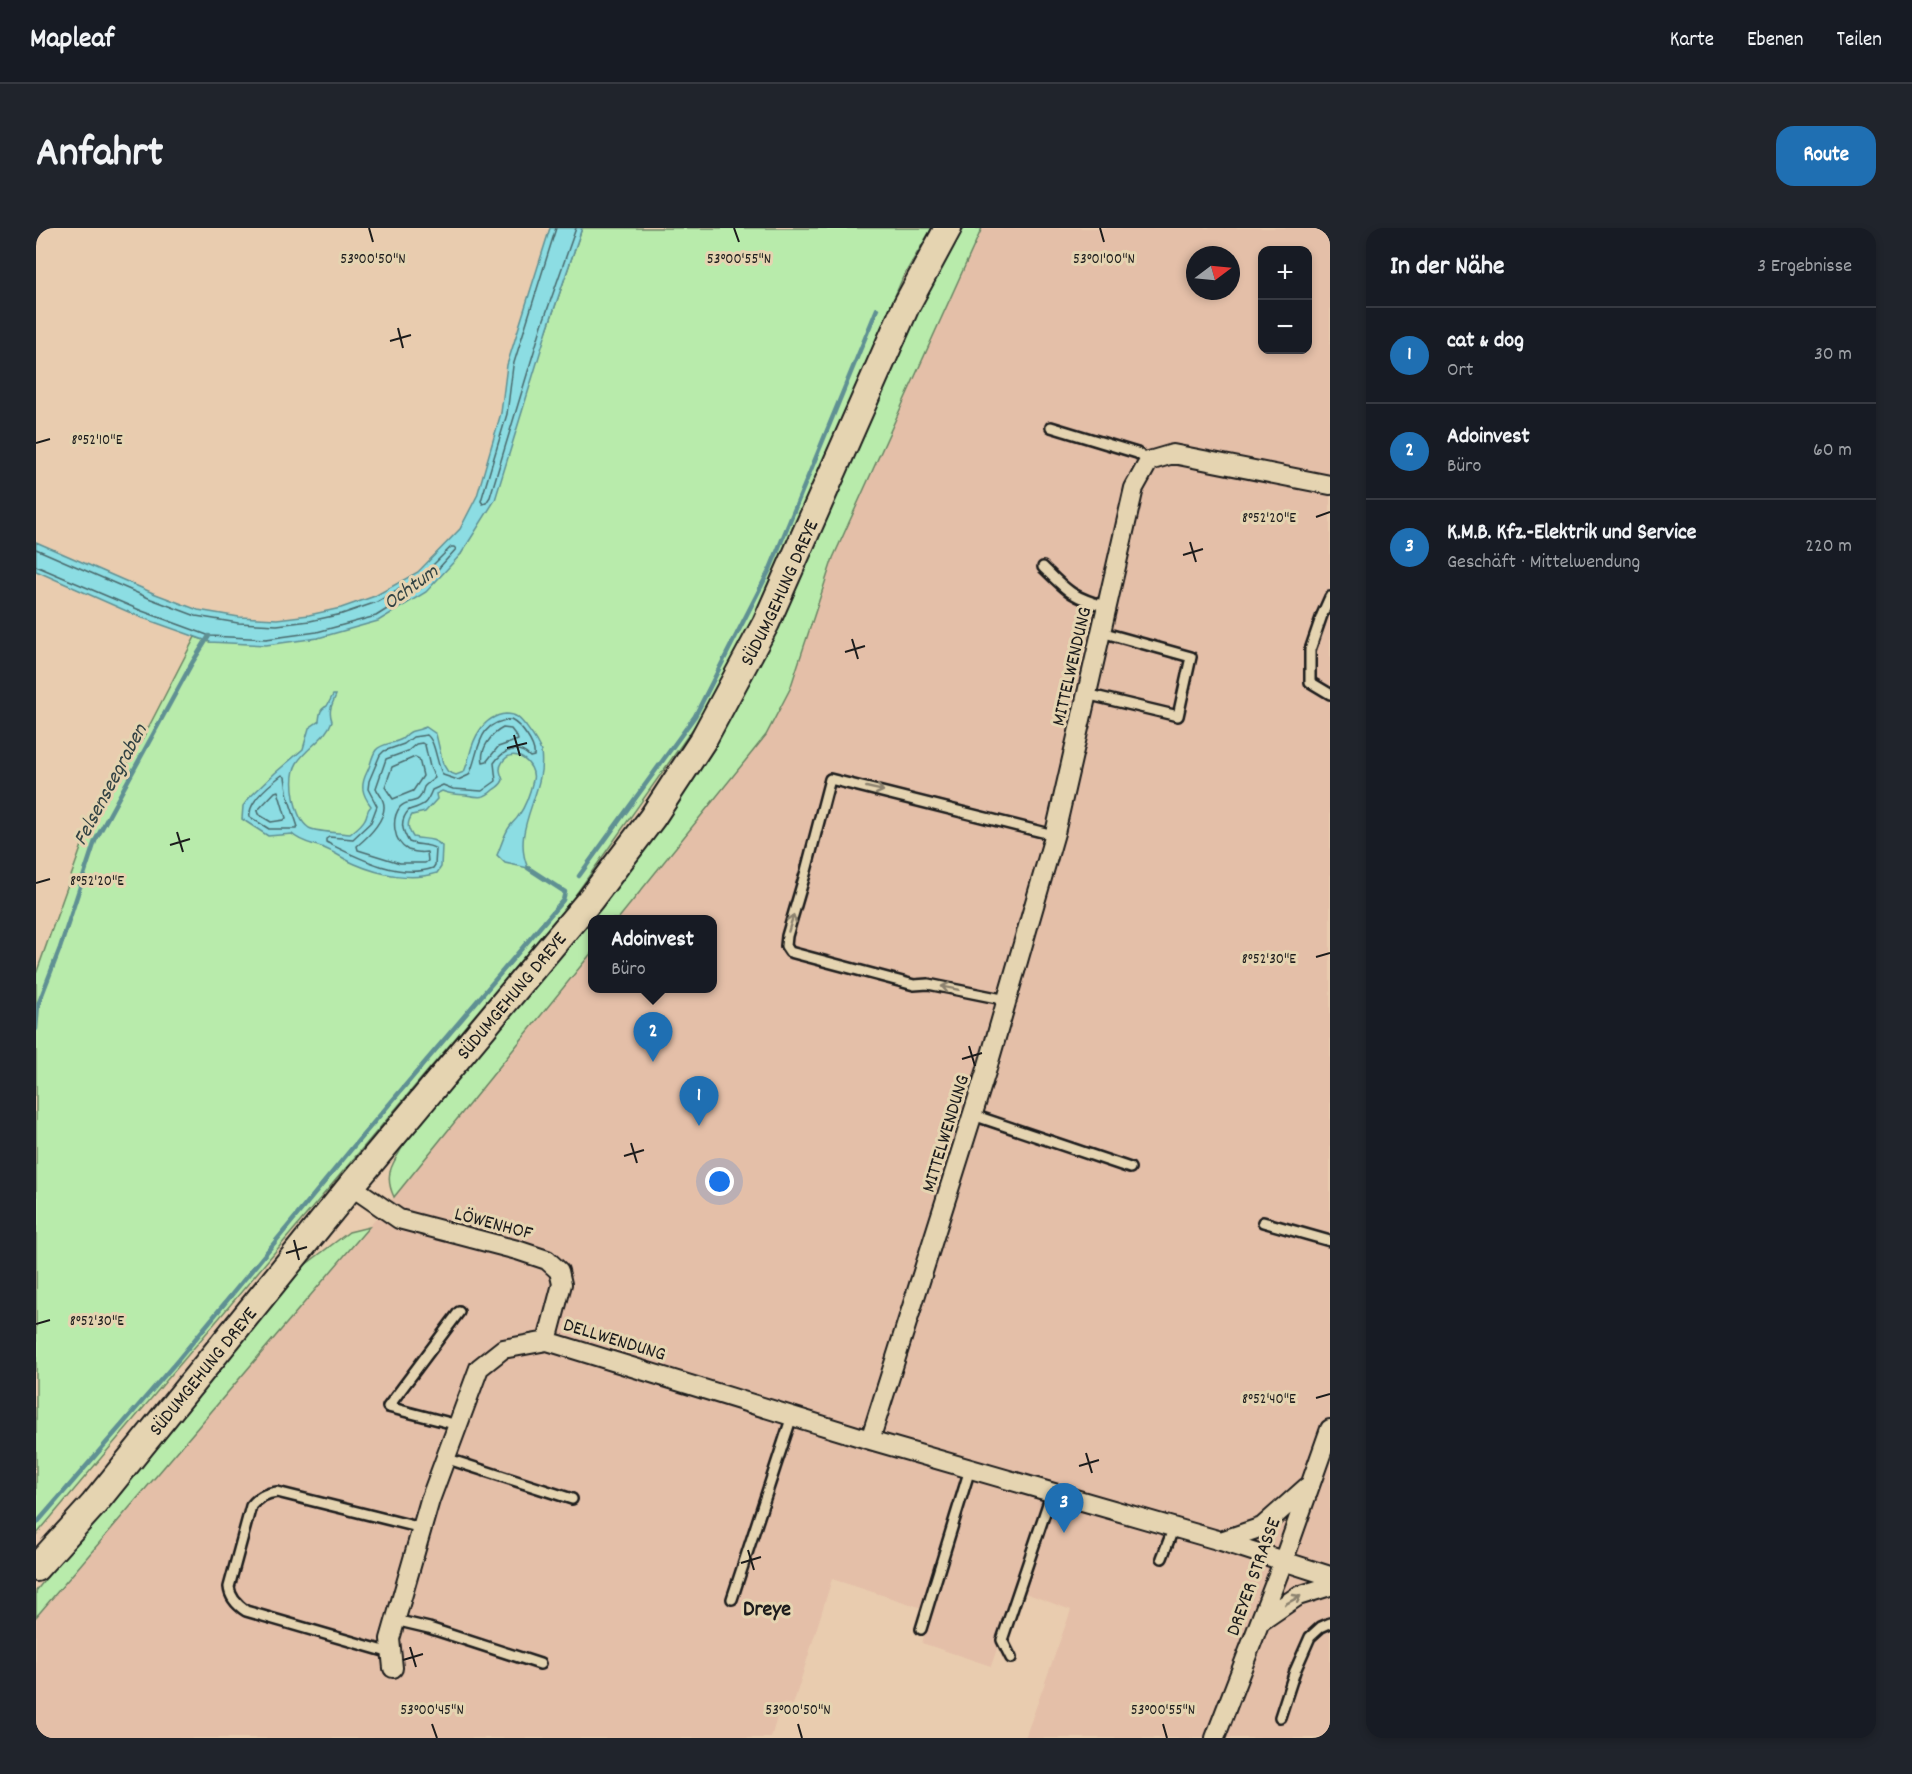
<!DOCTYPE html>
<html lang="de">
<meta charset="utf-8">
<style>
body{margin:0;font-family:Dekko,sans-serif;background:#20242c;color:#f1f3f6}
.controls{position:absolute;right:18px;top:18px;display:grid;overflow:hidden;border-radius:12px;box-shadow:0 3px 9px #0003}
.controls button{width:54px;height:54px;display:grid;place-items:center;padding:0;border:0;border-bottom:2px solid #363941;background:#171b24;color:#f1f3f6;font:30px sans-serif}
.compass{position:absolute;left:1150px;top:18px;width:54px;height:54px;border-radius:50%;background:#171b24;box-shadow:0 3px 9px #0003;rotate:74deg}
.you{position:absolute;left:684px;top:954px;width:21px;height:21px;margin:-15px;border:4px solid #fff;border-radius:50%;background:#1a73e8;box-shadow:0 0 0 9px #1a73e833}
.badge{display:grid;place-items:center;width:39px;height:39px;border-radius:50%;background:#1f6fb2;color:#fff;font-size:20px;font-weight:700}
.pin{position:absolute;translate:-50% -50px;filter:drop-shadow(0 2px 3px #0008)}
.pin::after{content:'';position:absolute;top:32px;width:21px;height:18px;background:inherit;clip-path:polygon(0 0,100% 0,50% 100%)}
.popup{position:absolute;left:552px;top:687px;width:129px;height:78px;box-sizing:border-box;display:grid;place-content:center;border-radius:12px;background:#171b24;filter:drop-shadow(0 2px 4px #0005);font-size:20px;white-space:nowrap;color:#9ea1a6}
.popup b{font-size:22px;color:#f1f3f6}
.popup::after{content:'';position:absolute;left:50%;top:100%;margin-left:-12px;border:12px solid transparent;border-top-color:#171b24}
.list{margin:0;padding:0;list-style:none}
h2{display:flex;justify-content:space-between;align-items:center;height:78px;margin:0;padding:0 24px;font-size:26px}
h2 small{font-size:20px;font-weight:400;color:#9ea1a6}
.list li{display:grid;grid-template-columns:39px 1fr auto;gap:18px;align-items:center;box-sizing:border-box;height:96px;padding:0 24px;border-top:2px solid #363941}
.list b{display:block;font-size:22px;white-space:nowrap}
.list p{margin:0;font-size:20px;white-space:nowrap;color:#9ea1a6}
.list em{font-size:20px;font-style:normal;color:#9ea1a6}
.map{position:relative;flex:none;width:1294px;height:1510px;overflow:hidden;border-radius:18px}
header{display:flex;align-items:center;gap:36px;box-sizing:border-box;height:84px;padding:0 30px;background:#171b24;border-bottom:2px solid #363941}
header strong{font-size:28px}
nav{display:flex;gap:33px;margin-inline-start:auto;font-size:21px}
.intro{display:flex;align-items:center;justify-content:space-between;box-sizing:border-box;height:144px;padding:0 36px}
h1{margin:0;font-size:42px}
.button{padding:15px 27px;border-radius:18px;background:#1f6fb2;color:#fff;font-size:21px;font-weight:700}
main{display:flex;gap:36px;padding:0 36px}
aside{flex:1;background:#171b24;border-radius:18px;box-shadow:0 3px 9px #0003}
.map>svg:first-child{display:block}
.built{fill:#e4bfa8;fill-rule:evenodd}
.green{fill:#b8ebab;stroke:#6a8464;stroke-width:1.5}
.water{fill:#8cdde3;stroke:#5f9093;stroke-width:1.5}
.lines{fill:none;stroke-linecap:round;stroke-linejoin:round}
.shore{stroke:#49696c;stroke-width:1.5}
.stream{stroke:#5f9093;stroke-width:4.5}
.service-casing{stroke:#1c1c1c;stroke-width:14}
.minor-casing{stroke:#1c1c1c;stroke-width:22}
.secondary-casing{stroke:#1c1c1c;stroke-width:30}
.service{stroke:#e5d4b1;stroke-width:9}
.minor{stroke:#e5d4b1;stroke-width:18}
.secondary{stroke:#e5d4b1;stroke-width:26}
.oneway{stroke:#8b816e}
.ticks{fill:none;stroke:#1c1c1c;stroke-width:2}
.labels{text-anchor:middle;stroke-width:6;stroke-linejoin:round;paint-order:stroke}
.street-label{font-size:20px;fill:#1c1c1c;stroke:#e5d4b1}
.water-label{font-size:21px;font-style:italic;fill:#324344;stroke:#e5d4b1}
.quarter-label{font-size:22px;font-weight:bold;fill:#1c1c1c;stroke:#e5d4b1}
.ticks-label{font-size:15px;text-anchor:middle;fill:#1c1c1c;stroke:#e5d4b1;stroke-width:6;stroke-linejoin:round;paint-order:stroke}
</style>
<header>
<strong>Mapleaf</strong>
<nav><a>Karte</a><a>Ebenen</a><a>Teilen</a></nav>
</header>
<div class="intro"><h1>Anfahrt</h1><a class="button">Route</a></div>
<main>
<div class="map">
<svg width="1294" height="1510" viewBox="0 0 1294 1510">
<rect width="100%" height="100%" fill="#e9ccaf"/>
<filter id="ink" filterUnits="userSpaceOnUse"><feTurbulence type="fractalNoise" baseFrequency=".0167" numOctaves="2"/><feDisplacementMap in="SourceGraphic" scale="12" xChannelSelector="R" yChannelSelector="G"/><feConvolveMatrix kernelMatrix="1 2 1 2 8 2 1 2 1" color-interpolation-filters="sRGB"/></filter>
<g filter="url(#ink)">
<path class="built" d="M947,0H1294V1510H989L1035,1382L981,1362L955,1438L886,1415L896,1383L796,1351L757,1477L745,1475L735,1510H0V1388L358,969L557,720V760H677V692L580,691L754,461L797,330ZM1226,22H1272V122H1226ZM1159,27H1195V63H1159Z"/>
<path class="green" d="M546,0H896L867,49L739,349L663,492L536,672L0,1307V746L54,595L108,508L159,409L174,414L282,410L425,326L512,99Z
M928,0H946L797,330L754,461L730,507L582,691L557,692V723L358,969C347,946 357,935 369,915L484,775L687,500L717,449L880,82Z
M333,999L326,1007L0,1389V1363L162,1157L249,1052L313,1004Z"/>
<path class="water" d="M514,0H546L512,99L459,272L425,326L390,364L342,393L282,410L230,417L174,414L104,389L0,343V314L117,365L162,382L203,389L241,391L273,387L305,380L339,368L382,344L424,301L441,268L465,185L471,137Z
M297,467H300C296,477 292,482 296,493C290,511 271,519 261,535C252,550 258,590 273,600C280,604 305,605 314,606C319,602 326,597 329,591C332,586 330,583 335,578C326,566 324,558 331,544C335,537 335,529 340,522C346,515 357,516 366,511C370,508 372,504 377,503C382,502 385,501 390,499L400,506L407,536L412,544L420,547L428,544C435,528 433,518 444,502C450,493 459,487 470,486C480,486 483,490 489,497C495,505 503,515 505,524C511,565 474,600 492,640L469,635L461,627C465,618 468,606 474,598C477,594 481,591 483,587C490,577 494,565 497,552C501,536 476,516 466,535C462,541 465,546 467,552C465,558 462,558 457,562C448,571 442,569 430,567C422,566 415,567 406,563L400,566L401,571L389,584L376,587C370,596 372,601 377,609C389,612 397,609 406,618L405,639L401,645C376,653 344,647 319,636C309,632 300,625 290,621C279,616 265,615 256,606L232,608L206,591L207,578L213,570L239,545L267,521L273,500L283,493C284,485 284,481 291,478Z"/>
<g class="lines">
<path class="shore" d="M520,0L477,138L471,186L445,273L447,276L450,275L454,269L506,97L540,0
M0,321L115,371L160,388L202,395L241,397L274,393L306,386L341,374L386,348L415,319H418L420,321L386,359L340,388L281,404L230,411L174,408L106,383L0,338
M475,492C485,497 500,517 498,528L494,529C482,516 467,522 458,535L460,553L446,563L417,561L407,557L396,562C390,577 388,577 373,582C363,593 366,602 373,614C382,618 391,615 400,621L399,637L397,640C363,652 320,629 290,614V611L293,609L317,611L335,594L341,578L332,561L333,553L344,527L348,523L368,516L377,509L391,507C400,514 400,535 407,547L422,552L433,547C444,524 440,493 475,492Z
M467,500L475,501L481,509L482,512L462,519L451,533L447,534C444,521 455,506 467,500Z
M380,516L386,515L389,517L394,539L399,550C395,553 391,555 388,559C386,564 386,569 381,572C375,575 370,573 364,579C355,591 357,614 372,622C378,624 385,625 391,624L392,633L389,635H364L322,622L321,618C332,609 353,589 347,573C346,568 342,565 340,560L350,531L372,523Z
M379,529L383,531L387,548L377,563L357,571L349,559L356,539Z
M246,547L249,549L252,569L262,599L260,601H233L214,589C211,574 234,556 246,547Z
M242,563L250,590L248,592L235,594L222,586L221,583L239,564Z"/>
<path class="stream" d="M543,648L659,488L734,341L841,81
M0,801L2,777L24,720L59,613L156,435L173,408
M0,1296L142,1132L322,913L527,672L529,664L492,640"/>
<defs>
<path id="service" d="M1015,199L1101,225L1113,233
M1007,339C1032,364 1036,369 1071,379
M1294,369L1286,387L1274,422V454L1294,466
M1050,466L1142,488L1155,429L1065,404
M971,772L892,756L878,757L754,724L750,718L751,708L770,643L794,551L1018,607
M937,887L1094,940
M1227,994L1294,1013
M422,1197L352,1179L423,1084
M409,1230L536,1271
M1126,1330L1138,1299
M696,1371L756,1188
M359,1392L393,1400L504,1436
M885,1401L934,1241
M355,1425L210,1383C201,1377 194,1370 193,1359L215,1278C222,1269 231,1265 241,1264L386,1300
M975,1430L966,1412L1016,1264
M1244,1489L1259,1443L1274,1409L1285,1399L1294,1395"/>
<path id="minor" d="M315,958L363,991L481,1022L511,1032L523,1043L526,1056L511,1113
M834,1212L950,844L1019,605L1098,260L1113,233L1137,226L1294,257
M1185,1313L1226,1299L1271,1259
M1224,1394L1262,1368L1294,1358
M357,1440L354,1411L394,1272L443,1140L467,1121L511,1113L834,1212L1185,1313L1294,1348
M1179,1510L1247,1334L1294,1201"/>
<g id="secondary">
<path id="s1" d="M0,1340L58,1276L315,958L554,672L616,590L667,512L730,395L870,78L912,0"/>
</g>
</defs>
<use href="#service" class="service-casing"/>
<use href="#minor" class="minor-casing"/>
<use href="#secondary" class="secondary-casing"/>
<use href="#service" class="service"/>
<use href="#minor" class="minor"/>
<use href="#secondary" class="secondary"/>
</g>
<defs><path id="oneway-shaft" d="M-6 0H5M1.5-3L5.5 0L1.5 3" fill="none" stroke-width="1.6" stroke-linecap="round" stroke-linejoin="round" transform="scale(1.5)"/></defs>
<g class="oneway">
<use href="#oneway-shaft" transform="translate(839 561) rotate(13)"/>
<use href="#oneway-shaft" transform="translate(755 695) rotate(-73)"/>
<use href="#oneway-shaft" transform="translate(914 760) rotate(-169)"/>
<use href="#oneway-shaft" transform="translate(1257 1372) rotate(-29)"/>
</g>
</g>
<path class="ticks" d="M333,0L337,14M698,0L703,14M1064,0L1068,14M362,100L367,120M354,113L375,107M0,215L14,211M1280,289L1294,284M1154,314L1160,334M1147,327L1167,321M816,411L822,431M809,424L829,418M478,507L484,528M471,520L491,515M141,604L147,624M134,617L154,611M0,655L14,651M1280,729L1294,725M933,818L939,838M926,831L946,825M595,915L601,935M588,928L608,922M258,1012L263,1032M250,1025L271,1019M0,1096L14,1092M1280,1170L1294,1166M1050,1225L1056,1245M1043,1238L1063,1232M712,1322L718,1342M705,1335L725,1329M374,1419L380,1439M367,1432L387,1426M396,1496L401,1510M762,1496L766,1510M1127,1496L1131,1510"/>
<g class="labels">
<g class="street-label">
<text dy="7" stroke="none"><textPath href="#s1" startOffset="1230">SÜDUMGEHUNG DREYE</textPath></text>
<text transform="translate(1034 438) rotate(-77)" y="7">MITTELWENDUNG</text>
<text dy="7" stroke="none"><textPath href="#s1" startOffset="744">SÜDUMGEHUNG DREYE</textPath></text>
<text transform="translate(908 905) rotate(-73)" y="7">MITTELWENDUNG</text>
<text transform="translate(458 994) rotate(15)" y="7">LÖWENHOF</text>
<text transform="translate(579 1110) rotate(17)" y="7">DELLWENDUNG</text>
<text dy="7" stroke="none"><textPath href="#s1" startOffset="258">SÜDUMGEHUNG DREYE</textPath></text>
<text transform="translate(1216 1348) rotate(-70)" y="7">DREYER STRASSE</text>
</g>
<g class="water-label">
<text transform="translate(374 358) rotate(-36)" y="7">Ochtum</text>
<text transform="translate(73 556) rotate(-62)" y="7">Felsenseegraben</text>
</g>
<g class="quarter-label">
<text x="731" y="1387">Dreye</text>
</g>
</g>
<g class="ticks-label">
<text x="337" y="35">53°00'50"N</text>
<text x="703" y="35">53°00'55"N</text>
<text x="1068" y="35">53°01'00"N</text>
<text x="61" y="216">8°52'10"E</text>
<text x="1233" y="294">8°52'20"E</text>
<text x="61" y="657">8°52'20"E</text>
<text x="1233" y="735">8°52'30"E</text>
<text x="61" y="1097">8°52'30"E</text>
<text x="1233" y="1175">8°52'40"E</text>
<text x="396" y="1486">53°00'45"N</text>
<text x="762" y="1486">53°00'50"N</text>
<text x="1127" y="1486">53°00'55"N</text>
</g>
</svg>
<div class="controls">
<button>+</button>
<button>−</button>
</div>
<svg class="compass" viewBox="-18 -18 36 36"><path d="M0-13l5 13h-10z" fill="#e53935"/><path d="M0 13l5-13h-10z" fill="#9ea1a6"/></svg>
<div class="you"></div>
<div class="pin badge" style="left:663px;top:898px">1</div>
<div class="pin badge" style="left:617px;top:834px">2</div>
<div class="popup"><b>Adoinvest</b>Büro</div>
<div class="pin badge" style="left:1028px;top:1305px">3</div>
</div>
<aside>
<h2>In der Nähe<small>3 Ergebnisse</small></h2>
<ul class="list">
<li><span class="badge">1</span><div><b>cat &amp; dog</b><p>Ort</p></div><em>30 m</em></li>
<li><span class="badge">2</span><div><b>Adoinvest</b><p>Büro</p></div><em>60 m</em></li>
<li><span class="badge">3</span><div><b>K.M.B. Kfz.-Elektrik und Service</b><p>Geschäft · Mittelwendung</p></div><em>220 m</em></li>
</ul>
</aside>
</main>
